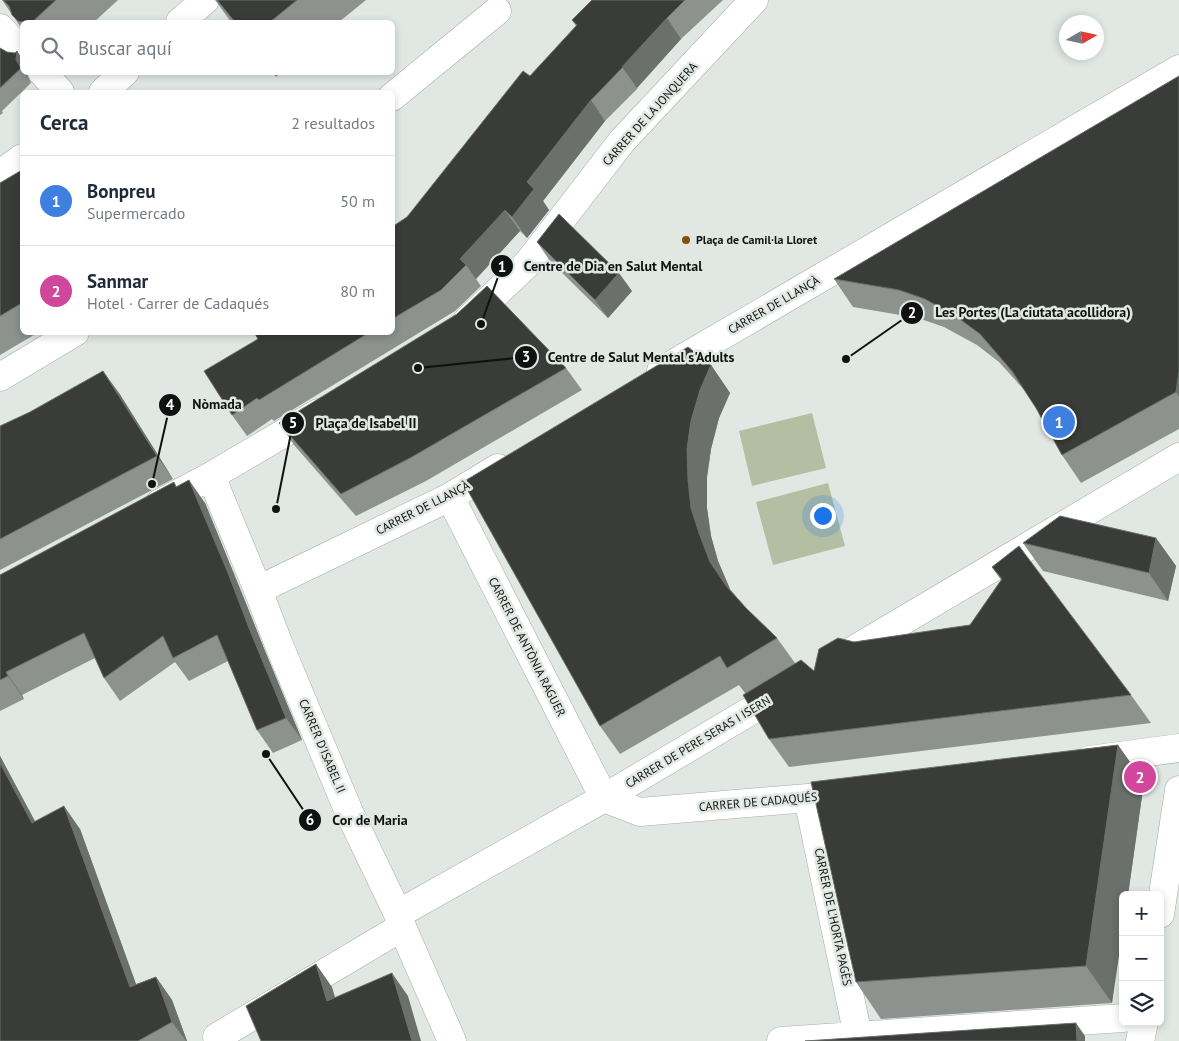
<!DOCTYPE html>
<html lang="es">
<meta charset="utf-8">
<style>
body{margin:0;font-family:"PT Sans",sans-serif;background:#f2f2f3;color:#1f2937}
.controls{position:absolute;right:15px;bottom:15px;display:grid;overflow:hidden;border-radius:8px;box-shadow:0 2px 8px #0003}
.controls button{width:45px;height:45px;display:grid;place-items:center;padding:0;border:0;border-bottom:1px solid #e0e1e3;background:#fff;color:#1f2937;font:25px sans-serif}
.compass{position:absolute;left:1059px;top:15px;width:45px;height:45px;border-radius:50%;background:#fff;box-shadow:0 2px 8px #0003;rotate:81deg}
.you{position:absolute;left:822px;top:515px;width:18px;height:18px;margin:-12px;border:4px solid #fff;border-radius:50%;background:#1a73e8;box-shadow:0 0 0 8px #1a73e833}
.badge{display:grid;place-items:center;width:32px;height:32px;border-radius:50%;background:#884f03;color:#fff;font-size:16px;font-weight:700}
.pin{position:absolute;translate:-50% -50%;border:2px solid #fff;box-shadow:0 1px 5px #0006}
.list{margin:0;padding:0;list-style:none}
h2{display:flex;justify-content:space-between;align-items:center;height:65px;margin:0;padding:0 20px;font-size:21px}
h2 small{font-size:16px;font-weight:400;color:#747a83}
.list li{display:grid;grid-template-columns:32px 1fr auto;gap:15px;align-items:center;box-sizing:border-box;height:90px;padding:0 20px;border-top:1px solid #e0e1e3}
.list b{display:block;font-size:19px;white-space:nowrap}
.list p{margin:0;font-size:16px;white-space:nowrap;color:#747a83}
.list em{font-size:16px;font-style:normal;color:#747a83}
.icon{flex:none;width:28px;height:28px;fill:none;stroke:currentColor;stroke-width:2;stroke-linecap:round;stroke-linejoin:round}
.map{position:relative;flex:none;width:1179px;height:1041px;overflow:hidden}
.search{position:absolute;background:#fff;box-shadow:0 2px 8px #0003;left:20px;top:20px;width:375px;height:55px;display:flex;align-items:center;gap:12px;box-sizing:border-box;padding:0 18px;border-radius:8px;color:#747a83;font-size:19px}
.panel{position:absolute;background:#fff;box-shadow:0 2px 8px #0003;left:20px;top:90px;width:375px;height:245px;border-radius:8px}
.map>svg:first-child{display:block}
.green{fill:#b4bea3}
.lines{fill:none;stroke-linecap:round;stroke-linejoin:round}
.pedestrian-casing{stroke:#a6aca9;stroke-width:29}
.minor-casing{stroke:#a6aca9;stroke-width:29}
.pedestrian{stroke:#fff;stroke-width:28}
.minor{stroke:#fff;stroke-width:28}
.wall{fill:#8d928e}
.shaded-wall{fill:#6b706c}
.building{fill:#393c38;stroke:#6b706c}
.poi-dot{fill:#884f03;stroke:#e1e8e4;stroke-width:2}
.labels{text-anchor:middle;stroke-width:5;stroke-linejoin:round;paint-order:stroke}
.street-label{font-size:12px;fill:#101211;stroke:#e1e8e4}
.poi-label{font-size:12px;font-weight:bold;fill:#101211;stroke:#e1e8e4;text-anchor:start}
.leader{fill:none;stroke:#101211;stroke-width:2}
.callout-dot{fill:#101211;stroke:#e1e8e4;stroke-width:2}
.mark-label{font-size:15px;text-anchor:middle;font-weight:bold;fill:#fff}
.callout-label{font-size:14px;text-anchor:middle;font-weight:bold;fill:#101211;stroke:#e1e8e4;stroke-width:5;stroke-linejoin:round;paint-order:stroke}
</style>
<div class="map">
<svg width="1179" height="1041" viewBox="0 0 1179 1041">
<rect width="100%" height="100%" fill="#e1e8e4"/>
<path class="green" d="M812,413L826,468L752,486L739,431Z
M828,483L845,546L773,565L756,502Z"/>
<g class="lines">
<defs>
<path id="pedestrian" d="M0,28L22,52
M42,72L60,92
M392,97L497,11
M0,377L75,332
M840,658L1179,457
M604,798L784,691
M218,1041L217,1037L402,927"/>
<path id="minor" d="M180,22L205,0
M103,92L125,72
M0,174L22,158
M467,321L528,263L622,141L754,0
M661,371L1179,69
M211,476L258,590L279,645L349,812L398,914L402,927L452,1041
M450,497L604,798
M160,503L211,476L318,413
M258,590L450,497L498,468
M1089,760L1179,748
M604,798L640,812L808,798L850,792
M808,798L858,1036
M398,914L604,798
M1160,914L1179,790
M781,1041L1123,1018
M1140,1041L1144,1022"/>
</defs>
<use href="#pedestrian" class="pedestrian-casing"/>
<use href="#minor" class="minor-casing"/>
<use href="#pedestrian" class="pedestrian"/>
<use href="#minor" class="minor"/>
</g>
<path class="wall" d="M2,0H118L94,22H22V29Z
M215,0H366L339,22H231Z
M592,0H723L681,39L637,88H638L605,121L543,201L549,210L527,238L520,231L476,279L481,286L455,311L274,421L272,419L247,436L232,415L258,339L254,332H392V227L407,217L530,76L576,26L572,20Z
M0,48L7,52L15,53L17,51L22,59V72H27V75L31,83L2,111L3,113L0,115Z
M272,72H281L276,77Z
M1179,76V429L1081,483L1062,455L1036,408L1026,392L999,362L977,345L944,327L918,318L853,307L834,279Z
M22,170V332H39L0,355V183Z
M537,242L632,291L608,318L550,261Z
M711,365L730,393L719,418L711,449L707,477V508L711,536L718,561L730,589L746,608L777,638L795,663L814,671L854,642L970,625L1001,580L992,567L1131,695L1151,723L789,767L769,739L745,693L739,685L620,754L600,726Z
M566,368L582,390L426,481L356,516L294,445L279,423Z
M119,393L173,479L0,570V426Z
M176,487L205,503L243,596L265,651L302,740L273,753L257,730L228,661L189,681L175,662L120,701L104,678L95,658L22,695L24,699L0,711V575Z
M1156,538L1176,566L1168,601L1043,571L1023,543Z
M1118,745L1144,782L1128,895H1123L1112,1003L881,1019L856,982Z
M0,756L35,821L80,829L136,984L156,977L172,1000L187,1041H0Z"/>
<path class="shaded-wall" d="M667,18L681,39L637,88L622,67Z
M17,51L22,59V71L16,60Z
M24,72H27V75L31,83Z
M591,100L605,121L543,201L549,210L527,238L512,217L527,182Z
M505,210L520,231L476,279L466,265L460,259Z
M619,273L632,291L608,318L595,300Z
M711,365L730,393L719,418L711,449L707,477V508L711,536L718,561L730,589L727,587L710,562L699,533L691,508L688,480L687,449L691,421L700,390Z
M103,371L119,393L173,479L157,456Z
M1179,371V397L1176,392Z
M189,480L205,503L243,596L265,651L302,740L286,718L249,628Z
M1156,538L1176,566L1168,601L1149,573Z
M6,672L22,695L24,699L8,676Z
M1118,745L1144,782L1128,895H1123V929L1112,1003L1086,966Z
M0,756L48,846L32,823L0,763Z
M64,806L80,829L145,1009L130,987Z
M316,964L332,987L343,1024L327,1001Z
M392,973L408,996L421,1041H412Z
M156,977L172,1000L187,1041H186L172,1022Z
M1076,1023L1085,1036V1041H1077Z"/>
<path class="building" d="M3,0H56L32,22H23L18,21L12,15L9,6Z
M217,0H297L270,22H235Z
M592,0H685L667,18L622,67H623L591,100L527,182L534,189L512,217L505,210L460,259L466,265L441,290L392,319V227L407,217L523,71L530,76L577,25L572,20Z
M0,48L7,52L15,53L17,51L16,60L21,68L0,88Z
M1179,76V371L1176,392L1062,455L1036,408L1012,371L980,334L957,317L925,299L899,290L834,279Z
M22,170V303L0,316V183Z
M559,214L619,273L595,300L537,242Z
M487,286L566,368L410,458L341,494L279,423L457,314Z
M254,332H370L259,400L257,398L232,415L204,371L258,339Z
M688,347L711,365L700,390L691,421L687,449L688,480L691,508L699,533L710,562L727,587L746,608L777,638L727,668L720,656L600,726L463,482Z
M103,371L157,456L0,539V426L30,412Z
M189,480L228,573L249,628L286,718L257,730L217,635L173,658L163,636L104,678L84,633L6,672L8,676L0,680V575L174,482L176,487Z
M1060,516L1156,538L1149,573L1023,543Z
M1019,546L1131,695L769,739L743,695L801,660L814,671L819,649L838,638L854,642L970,625L1002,579L992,567Z
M1118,745L1086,966L856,982L811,782Z
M0,763L32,823L64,806L130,987L156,977L172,1022L138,1041H0Z
M316,964L327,1001L392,973L412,1041H261L246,1006Z
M1076,1023L1077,1041H805Z"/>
<circle class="poi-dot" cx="686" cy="240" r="5"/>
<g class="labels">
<g class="street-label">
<text transform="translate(650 114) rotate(-48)" y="4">CARRER DE LA JONQUERA</text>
<text transform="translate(774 305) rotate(-30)" y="4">CARRER DE LLANÇÀ</text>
<text transform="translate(423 508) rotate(-27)" y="4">CARRER DE LLANÇÀ</text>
<text transform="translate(527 647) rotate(63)" y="4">CARRER DE ANTÒNIA RAGUER</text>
<text transform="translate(698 742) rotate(-31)" y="4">CARRER DE PERE SERAS I ISERN</text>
<text transform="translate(322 746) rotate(67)" y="4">CARRER D'ISABEL II</text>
<text transform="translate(758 802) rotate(-5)" y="4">CARRER DE CADAQUÉS</text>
<text transform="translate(833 917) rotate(78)" y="4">CARRER DE L'HORTA PAGÈS</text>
</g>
<g class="poi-label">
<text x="696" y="244">Plaça de Camil·la Lloret</text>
</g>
</g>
<path class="leader" d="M481 324L502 266M846 359L912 313M418 368L526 357M152 484L170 405M276 509L293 423M266 754L310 820"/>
<g class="callout-dot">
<circle cx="481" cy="324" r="5"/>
<circle cx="846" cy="359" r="5"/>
<circle cx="418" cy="368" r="5"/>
<circle cx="152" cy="484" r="5"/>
<circle cx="276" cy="509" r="5"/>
<circle cx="266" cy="754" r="5"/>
<circle cx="502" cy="266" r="12"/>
<circle cx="912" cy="313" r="12"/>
<circle cx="526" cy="357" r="12"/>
<circle cx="170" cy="405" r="12"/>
<circle cx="293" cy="423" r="12"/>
<circle cx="310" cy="820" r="12"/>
</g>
<g class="mark-label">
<text x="502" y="272">1</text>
<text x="912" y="318">2</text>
<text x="526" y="362">3</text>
<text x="170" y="410">4</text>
<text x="293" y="428">5</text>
<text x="310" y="825">6</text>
</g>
<g class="callout-label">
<text x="613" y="271">Centre de Dia en Salut Mental</text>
<text x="1033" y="317">Les Portes (La ciutata acollidora)</text>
<text x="641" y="362">Centre de Salut Mental s'Adults</text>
<text x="217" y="409">Nòmada</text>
<text x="366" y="428">Plaça de Isabel II</text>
<text x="370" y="825">Cor de Maria</text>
</g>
</svg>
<div class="controls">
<button>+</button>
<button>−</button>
<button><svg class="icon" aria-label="layers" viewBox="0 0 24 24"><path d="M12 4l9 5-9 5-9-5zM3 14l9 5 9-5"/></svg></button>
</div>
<svg class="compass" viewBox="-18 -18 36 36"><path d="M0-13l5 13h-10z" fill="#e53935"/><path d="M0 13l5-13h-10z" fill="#747a83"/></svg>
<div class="you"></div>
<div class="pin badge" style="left:1059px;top:422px;background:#3f7fe0">1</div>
<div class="pin badge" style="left:1140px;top:777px;background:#d1479c">2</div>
<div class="search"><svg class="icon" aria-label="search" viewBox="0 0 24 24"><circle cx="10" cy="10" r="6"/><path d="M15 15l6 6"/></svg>Buscar aquí</div>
<section class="panel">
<h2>Cerca<small>2 resultados</small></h2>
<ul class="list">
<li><span class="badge" style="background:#3f7fe0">1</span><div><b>Bonpreu</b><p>Supermercado</p></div><em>50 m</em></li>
<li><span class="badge" style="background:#d1479c">2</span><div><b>Sanmar</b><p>Hotel · Carrer de Cadaqués</p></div><em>80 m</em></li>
</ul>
</section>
</div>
